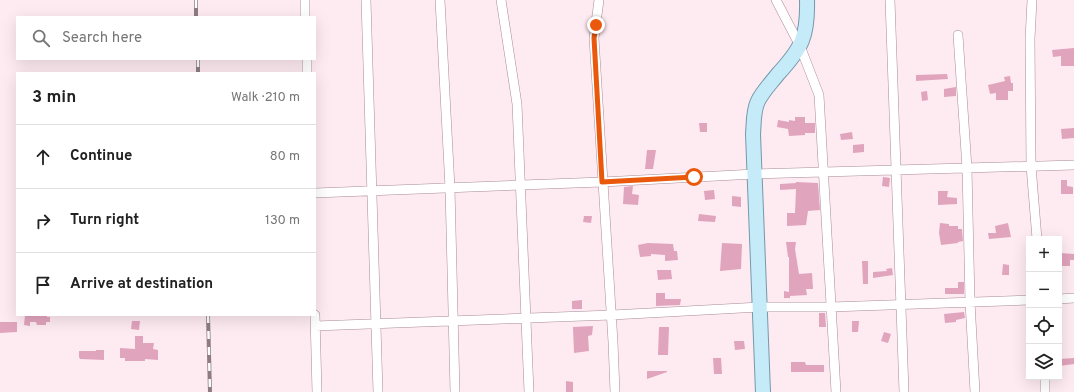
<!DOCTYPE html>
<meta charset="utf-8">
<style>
body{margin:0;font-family:Overpass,sans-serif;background:#f2f2f2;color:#222}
.controls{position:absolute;right:12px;bottom:12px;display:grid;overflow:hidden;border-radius:0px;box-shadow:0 4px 16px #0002}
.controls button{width:36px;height:36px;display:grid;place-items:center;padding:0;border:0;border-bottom:1px solid #e0e0e0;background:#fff;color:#222;font:20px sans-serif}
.stop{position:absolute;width:12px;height:12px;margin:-9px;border:3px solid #ea580c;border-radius:50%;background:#fff}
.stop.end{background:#ea580c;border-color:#fff;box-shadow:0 1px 4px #0008}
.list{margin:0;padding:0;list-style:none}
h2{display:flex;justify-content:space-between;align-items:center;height:52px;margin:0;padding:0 16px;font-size:17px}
h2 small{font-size:13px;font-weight:400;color:#767676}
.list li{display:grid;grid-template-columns:26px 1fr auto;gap:12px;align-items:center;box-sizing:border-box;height:64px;padding:0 16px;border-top:1px solid #e0e0e0}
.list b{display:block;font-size:15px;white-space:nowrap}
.list em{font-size:13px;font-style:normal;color:#767676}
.icon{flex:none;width:22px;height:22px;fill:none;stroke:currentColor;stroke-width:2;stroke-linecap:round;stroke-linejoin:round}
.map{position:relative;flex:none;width:1074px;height:392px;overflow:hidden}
.search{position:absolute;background:#fff;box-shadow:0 4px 16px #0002;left:16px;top:16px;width:300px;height:44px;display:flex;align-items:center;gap:10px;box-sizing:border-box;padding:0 14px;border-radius:0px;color:#767676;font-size:15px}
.panel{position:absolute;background:#fff;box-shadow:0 4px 16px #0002;left:16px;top:72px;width:300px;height:244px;border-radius:0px}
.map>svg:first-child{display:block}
.building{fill:#e1a4bd}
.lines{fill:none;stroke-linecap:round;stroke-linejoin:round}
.minor-casing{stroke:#a98c97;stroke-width:10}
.primary-casing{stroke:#7599aa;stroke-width:16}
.minor{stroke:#fff;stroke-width:9}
.primary{stroke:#c5eaf8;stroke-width:14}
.rail-casing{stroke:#8d7d83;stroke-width:4}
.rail{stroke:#fdfdfd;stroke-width:2.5;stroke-dasharray:8;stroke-linecap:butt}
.route{stroke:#ea580c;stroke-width:5}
</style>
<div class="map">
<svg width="1074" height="392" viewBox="0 0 1074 392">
<rect width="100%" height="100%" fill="#feeaf1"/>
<path class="building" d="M1074,48V66H1061V56L1053,57L1052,50Z
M947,74L948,79L916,81V75Z
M1010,76L1011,83H1013V91H1008V100H996V93L990,94L988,85L1005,81L1004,77Z
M956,87V96L944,97V89Z
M927,91L928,100L922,101L921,92Z
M795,117H805V123H815V133H805V135L789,136L788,129L777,127L778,120L789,122V120L795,121Z
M699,123H707V132H700Z
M1074,128V138L1062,139L1061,129Z
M852,132L853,139L841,140L840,134Z
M864,144V152L853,153V145Z
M647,150H656L653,169H645Z
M883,177L890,178L889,187L882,186Z
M1061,180H1067V186L1073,187V194H1061Z
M796,182L818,183L820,210L808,211L806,225L787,226V213H795L796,189L780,190V184L796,183Z
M633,186L632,194L639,195L638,205L623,204L624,187Z
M714,190L715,199L705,200L704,191Z
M938,191H948L947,197L957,198V204L938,205Z
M732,196L741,197V207L732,206Z
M699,214L716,216L715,222L698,221Z
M584,216H592L591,223L583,222Z
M940,223L949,224V226H958V229H962L963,241L958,242V243L941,245L939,233Z
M1008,223L1011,237L989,239L988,233H996L995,226Z
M786,242H796L795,249L799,274L812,273L813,289H806L807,295L790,296V298H784V291L789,292V257H788Z
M648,243L673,244L674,251H677L678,260L665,261V255L651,254V256L640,257L638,245Z
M722,243L742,244L741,269L720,271Z
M1060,253L1074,254V260H1070V266H1059Z
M862,261H868V284H863Z
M1003,264L1009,265V275H1002Z
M892,268L893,275L873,278V272L887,271L886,269Z
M657,270H671L672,279L658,280Z
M958,282H964V294H945V288H958Z
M656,293H665V299H681L680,305L656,306Z
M582,300V309H572V301Z
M964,312L965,318L956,320V322L945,323L944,314Z
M819,313H825L826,327H819Z
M25,315H47V317H50V322H46V325H37L36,322H30V326L24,325Z
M132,321H140L139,330L131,329Z
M852,321H859L858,332H852Z
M0,322H17V332L0,333Z
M593,326L592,335L588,336L589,351L574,353L573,327Z
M659,327H669L668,355H658Z
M884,332L891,334L888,343L881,341Z
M135,336H143V343H154L153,349L158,350V360L145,359V361H125V358H120V348L135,349Z
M734,341H744L745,349L735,350Z
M96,350H104V360L80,359L79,357V351H96Z
M713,358H721L722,374H714Z
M1074,358V364L1059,366V359Z
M791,362H805L806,365H824V372H791Z
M647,371H667V372L647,379Z
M566,381L573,382V392H566Z"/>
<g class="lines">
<defs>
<path id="minor" d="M305,0V17
M366,0L378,392
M440,0L450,188L455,392
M501,0L517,104L529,392
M599,0L594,38L613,342L615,392
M776,0L800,46L819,95L836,392
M890,0L904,392
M1032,0L1030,39L1031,166L1037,239
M958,35L967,168L970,302L975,392
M307,59V73
M315,193L602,182L755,174L1074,165
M1059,299L1074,298
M315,315L317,392
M315,326L612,315L760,307H831L1029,300
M1045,377V392"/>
<path id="primary" d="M763,392L753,134C754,123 753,111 758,101C763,91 771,83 778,74C802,48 808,36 807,0"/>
</defs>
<use href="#minor" class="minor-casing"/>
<use href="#primary" class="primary-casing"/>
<use href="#minor" class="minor"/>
<use href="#primary" class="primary"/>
<defs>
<path id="rail" d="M196,0V17
M198,59V73
M208,315L210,392"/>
</defs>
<use href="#rail" class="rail-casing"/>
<use href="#rail" class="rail"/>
</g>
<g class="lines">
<path class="route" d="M596,25L594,38L602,182L694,177"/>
</g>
</svg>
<div class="controls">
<button>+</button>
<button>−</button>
<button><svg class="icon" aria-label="locate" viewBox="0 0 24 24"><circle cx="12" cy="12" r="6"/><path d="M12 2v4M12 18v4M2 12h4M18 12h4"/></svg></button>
<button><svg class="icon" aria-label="layers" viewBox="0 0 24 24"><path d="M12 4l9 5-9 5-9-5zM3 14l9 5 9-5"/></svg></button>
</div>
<div class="stop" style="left:694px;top:177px"></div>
<div class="stop end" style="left:596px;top:25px"></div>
<div class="search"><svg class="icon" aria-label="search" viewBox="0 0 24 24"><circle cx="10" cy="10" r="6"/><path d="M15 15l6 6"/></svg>Search here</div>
<section class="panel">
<h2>3 min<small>Walk · 210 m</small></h2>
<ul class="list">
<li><svg class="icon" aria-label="ahead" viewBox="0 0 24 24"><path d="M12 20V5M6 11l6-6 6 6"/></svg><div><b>Continue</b></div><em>80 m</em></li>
<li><svg class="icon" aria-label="right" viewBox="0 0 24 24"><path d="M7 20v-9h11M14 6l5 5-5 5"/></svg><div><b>Turn right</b></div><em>130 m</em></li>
<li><svg class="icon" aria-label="arrive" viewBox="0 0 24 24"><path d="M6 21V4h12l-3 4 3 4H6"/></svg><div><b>Arrive at destination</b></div></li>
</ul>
</section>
</div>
